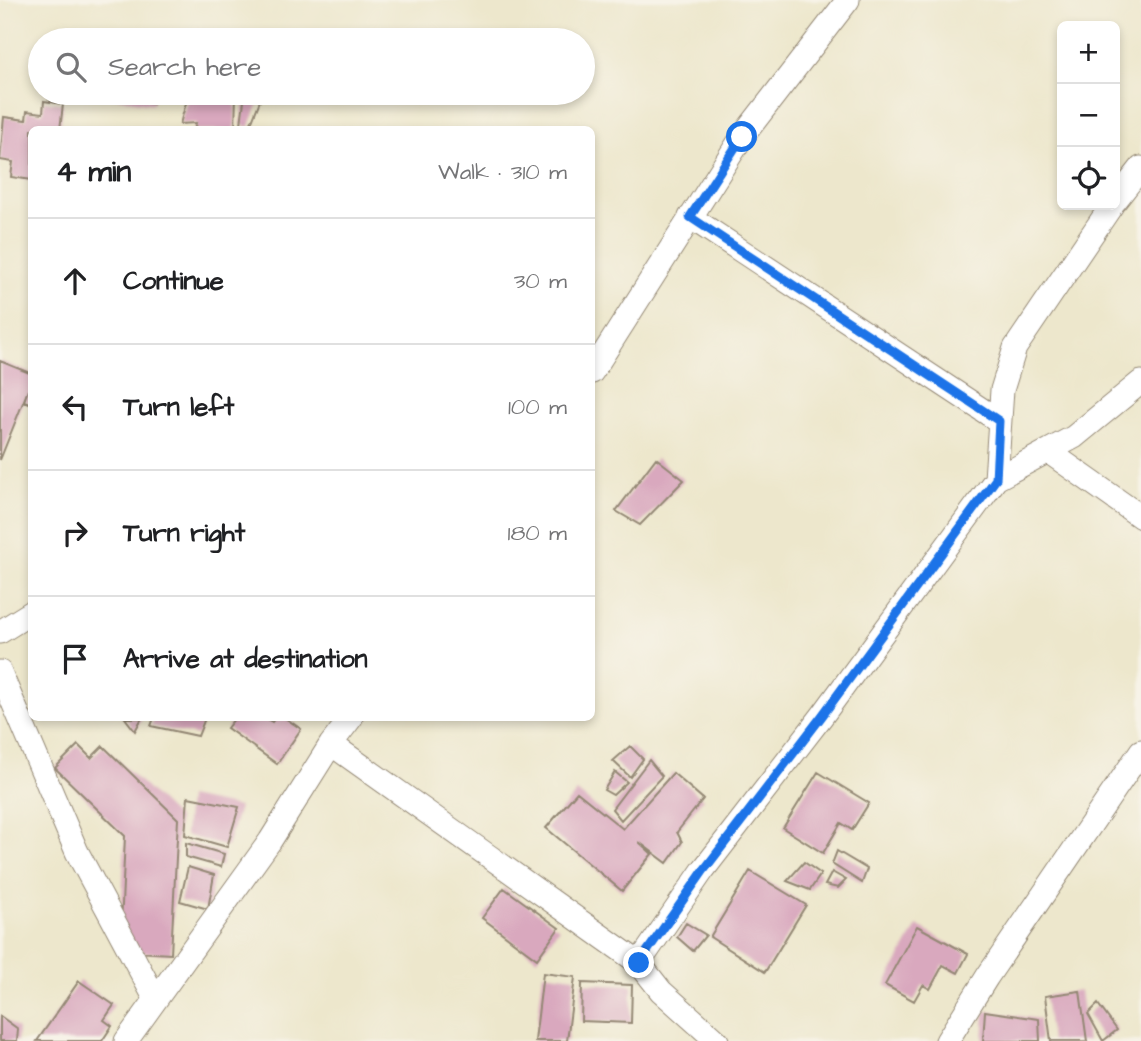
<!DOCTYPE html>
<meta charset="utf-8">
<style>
body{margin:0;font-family:"Architects Daughter",sans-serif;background:#f6f6f6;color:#202124}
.controls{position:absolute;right:21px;top:21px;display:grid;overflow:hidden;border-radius:10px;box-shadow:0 4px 10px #0003}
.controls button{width:63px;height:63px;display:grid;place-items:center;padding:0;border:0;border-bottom:2px solid #e0e0e0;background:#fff;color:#202124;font:35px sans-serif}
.stop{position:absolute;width:21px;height:21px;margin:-16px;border:5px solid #1a73e8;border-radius:50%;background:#fff}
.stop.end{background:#1a73e8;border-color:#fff;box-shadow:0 2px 7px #0008}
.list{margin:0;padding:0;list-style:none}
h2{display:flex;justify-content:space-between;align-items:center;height:91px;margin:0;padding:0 28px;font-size:30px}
h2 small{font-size:23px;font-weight:400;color:#757577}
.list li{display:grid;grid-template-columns:46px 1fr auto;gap:21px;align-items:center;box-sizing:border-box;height:126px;padding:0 28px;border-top:2px solid #e0e0e0}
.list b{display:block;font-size:26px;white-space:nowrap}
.list em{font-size:23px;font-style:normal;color:#757577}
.icon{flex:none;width:38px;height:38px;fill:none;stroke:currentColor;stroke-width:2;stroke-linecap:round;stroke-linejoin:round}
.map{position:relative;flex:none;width:1141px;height:1041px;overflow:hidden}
.search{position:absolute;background:#fff;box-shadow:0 4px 10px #0003;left:28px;top:28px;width:567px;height:77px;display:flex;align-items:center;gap:18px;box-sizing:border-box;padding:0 24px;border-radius:38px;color:#757577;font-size:26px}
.panel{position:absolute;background:#fff;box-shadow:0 4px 10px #0003;left:28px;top:126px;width:567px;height:595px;border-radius:10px}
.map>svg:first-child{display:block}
.building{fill:#d9a8be}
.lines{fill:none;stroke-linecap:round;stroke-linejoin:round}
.street-casing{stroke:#948875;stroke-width:25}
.street{stroke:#fff;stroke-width:23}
.route{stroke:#1a73e8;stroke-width:9}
</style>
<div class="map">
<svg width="1141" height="1041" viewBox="0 0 1141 1041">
<rect width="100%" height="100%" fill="#f7f3e8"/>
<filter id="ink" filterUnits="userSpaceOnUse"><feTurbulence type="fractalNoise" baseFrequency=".0143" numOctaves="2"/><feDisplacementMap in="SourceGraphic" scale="14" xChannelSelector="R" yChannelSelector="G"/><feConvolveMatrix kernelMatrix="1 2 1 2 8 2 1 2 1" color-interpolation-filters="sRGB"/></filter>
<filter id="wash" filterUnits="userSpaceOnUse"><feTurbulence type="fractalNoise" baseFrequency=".00686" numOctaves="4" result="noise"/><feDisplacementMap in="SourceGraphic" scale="28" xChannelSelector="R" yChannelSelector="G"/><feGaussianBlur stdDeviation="1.57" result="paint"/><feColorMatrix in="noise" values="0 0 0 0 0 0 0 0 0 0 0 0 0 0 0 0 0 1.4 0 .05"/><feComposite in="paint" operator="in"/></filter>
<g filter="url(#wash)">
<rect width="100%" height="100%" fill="#ede7cc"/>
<g id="blocks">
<path class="building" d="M98,93H155L153,104L98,95Z
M189,93H236L235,130H194L196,123L180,124Z
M245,93H263L249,128L241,124Z
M44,101L63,104L60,130H32V180L11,177L13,162L0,160L4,117L26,120L27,111L43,113Z
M0,361L32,374V404L24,401L28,390L0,460Z
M656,458L684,480L640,525L616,511Z
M125,718H142L135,731Z
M154,718H205L198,736L151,726Z
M235,718H265L272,722L275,718H285L301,729L277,764L227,728Z
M78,745L91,758L103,746L178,819L171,954L120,951L125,836L55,768Z
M630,746L643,759L630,777L613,761Z
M649,760L662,776L621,820L612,809Z
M615,772L627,782L613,795L604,790Z
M818,772L869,803L852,830L841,823L823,853L783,828Z
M673,773L703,799L677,832L682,842L667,863L639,842L652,854L622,891L546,828L577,792L623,829Z
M188,797L239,807L227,847L185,835Z
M186,843L224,854L221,867L186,857Z
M837,851L867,869L862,883L832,864Z
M804,862L821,874L810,890L787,881Z
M188,867L214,875L208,909L180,901Z
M750,871L806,905L765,972L710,937Z
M832,872L846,880L838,888L825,885Z
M504,888L559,928L537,959L482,918Z
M686,923L706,935L693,951L677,937Z
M917,926L968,954L958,973L943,965L930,989L923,985L914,1001L885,985Z
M543,973L575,977L567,1041H535Z
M79,981L114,1005L104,1020L112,1026L102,1041H37Z
M582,983L632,985L631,1023L581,1021Z
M1080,991L1087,1041H1051L1045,996Z
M1098,1004L1117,1030L1103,1041L1088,1014Z
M985,1011L1039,1019L1040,1041H983Z
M0,1016L18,1029L17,1041H0Z"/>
</g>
</g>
<g filter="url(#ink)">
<use href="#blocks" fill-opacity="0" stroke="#948875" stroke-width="2"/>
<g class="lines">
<defs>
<path id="street" d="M1115,201L1141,168
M690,217L999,421
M592,372L742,137L848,0
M1049,452L1141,517
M996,479L1002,390L1015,348L1112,205
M0,632L32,612
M0,672L77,852L155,998
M331,744L639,963
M126,1041L270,841L331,744L351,718
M717,1041L661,991L639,963L703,870L822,716L996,479L1074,437L1141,382
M947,1041L987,977L1141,751"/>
</defs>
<use href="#street" class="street-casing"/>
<use href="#street" class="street"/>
</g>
</g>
<g class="lines" filter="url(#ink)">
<path class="route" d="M639,963L704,870L822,716L996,479L999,421L690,217L742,137"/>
</g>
</svg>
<div class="controls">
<button>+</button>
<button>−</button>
<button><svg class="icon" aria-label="locate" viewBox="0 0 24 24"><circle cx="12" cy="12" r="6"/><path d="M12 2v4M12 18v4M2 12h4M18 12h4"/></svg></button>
</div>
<div class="stop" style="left:742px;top:137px"></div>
<div class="stop end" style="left:639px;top:963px"></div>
<div class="search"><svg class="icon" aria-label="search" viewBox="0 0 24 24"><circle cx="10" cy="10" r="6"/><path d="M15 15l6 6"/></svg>Search here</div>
<section class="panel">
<h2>4 min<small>Walk · 310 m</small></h2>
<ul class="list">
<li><svg class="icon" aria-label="ahead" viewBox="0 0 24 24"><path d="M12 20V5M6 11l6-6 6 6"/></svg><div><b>Continue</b></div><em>30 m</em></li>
<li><svg class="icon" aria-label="left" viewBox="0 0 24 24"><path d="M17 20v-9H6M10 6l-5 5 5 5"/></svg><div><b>Turn left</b></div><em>100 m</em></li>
<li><svg class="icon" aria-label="right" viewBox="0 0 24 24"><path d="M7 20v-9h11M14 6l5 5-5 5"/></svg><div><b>Turn right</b></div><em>180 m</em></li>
<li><svg class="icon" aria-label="arrive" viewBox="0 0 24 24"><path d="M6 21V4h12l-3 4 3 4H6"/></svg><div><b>Arrive at destination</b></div></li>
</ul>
</section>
</div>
